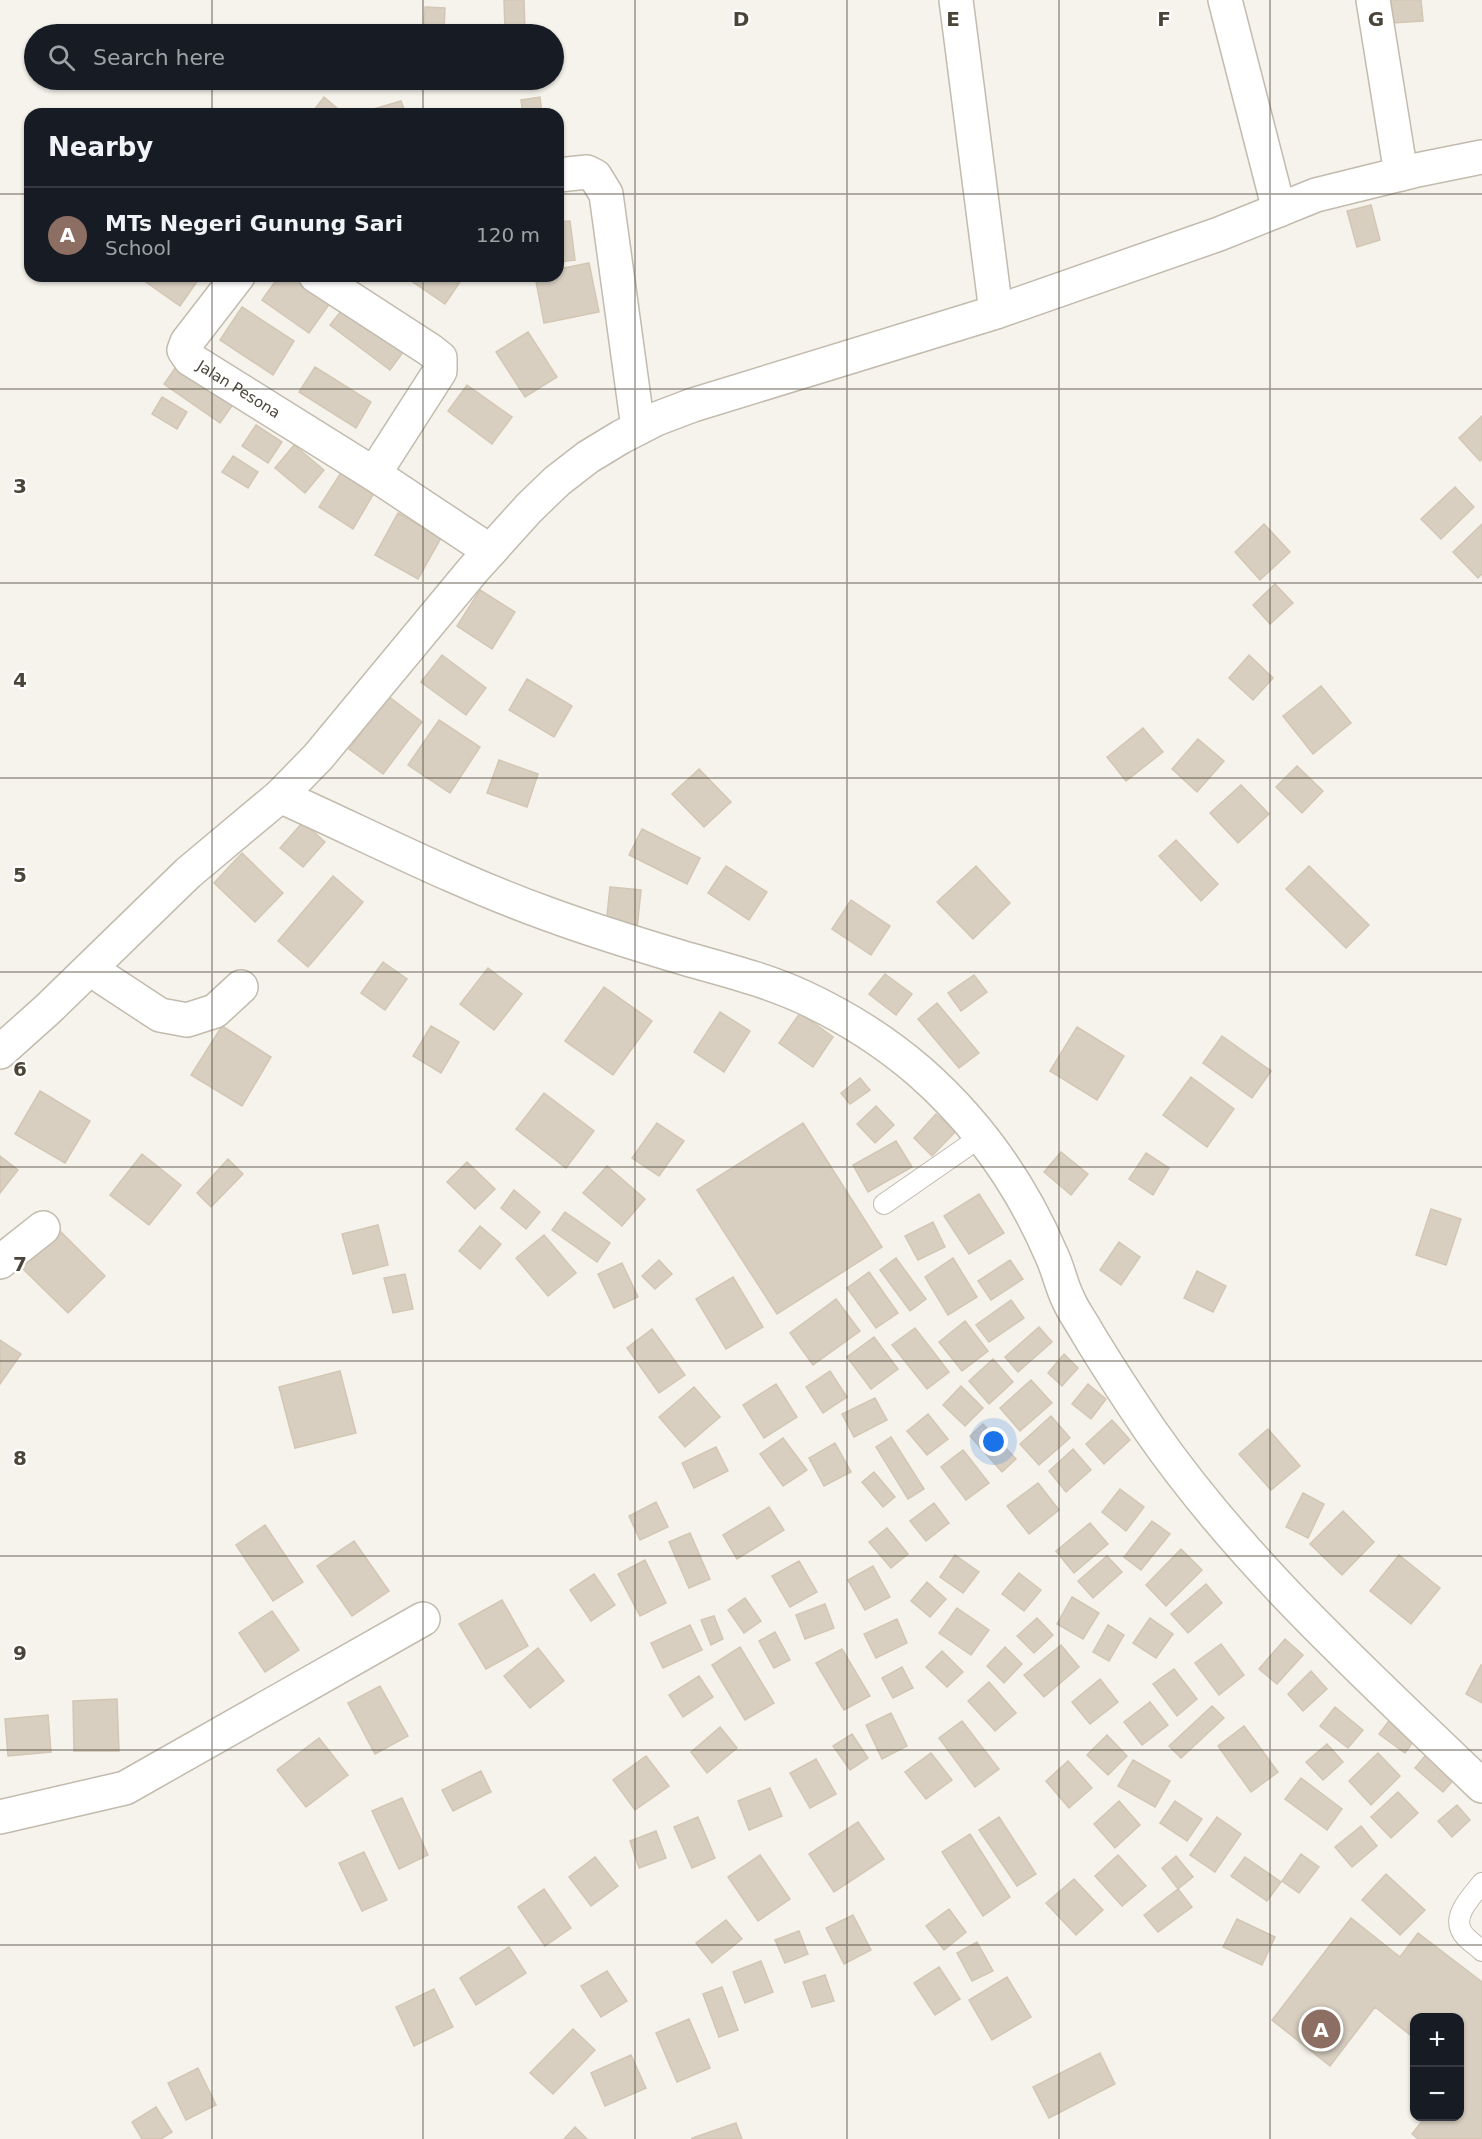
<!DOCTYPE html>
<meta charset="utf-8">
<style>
body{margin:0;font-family:"DejaVu Sans",sans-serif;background:#242831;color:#f1f3f6}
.controls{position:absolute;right:18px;bottom:18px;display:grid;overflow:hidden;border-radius:12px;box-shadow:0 2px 4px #0004}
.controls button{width:54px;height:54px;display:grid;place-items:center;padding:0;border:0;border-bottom:2px solid #363941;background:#171b24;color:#f1f3f6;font:30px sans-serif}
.you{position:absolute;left:994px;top:1442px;width:21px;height:21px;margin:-15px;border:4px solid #fff;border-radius:50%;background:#1a73e8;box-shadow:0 0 0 9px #1a73e833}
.badge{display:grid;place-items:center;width:39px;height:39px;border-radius:50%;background:#fc3f1d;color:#fff;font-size:20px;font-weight:700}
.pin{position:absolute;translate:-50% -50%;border:3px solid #fff;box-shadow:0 2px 6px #0006}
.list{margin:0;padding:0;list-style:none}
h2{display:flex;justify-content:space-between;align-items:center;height:78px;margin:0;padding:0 24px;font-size:26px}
h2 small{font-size:20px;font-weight:400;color:#9ea1a6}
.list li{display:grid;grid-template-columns:39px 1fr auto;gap:18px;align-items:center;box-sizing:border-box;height:96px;padding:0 24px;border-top:2px solid #363941}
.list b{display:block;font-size:22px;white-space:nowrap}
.list p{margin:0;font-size:20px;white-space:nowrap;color:#9ea1a6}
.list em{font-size:20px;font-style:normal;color:#9ea1a6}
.icon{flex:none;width:33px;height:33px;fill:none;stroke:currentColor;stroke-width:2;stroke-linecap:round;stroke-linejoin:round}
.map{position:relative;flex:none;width:1482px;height:2139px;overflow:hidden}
.search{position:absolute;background:#171b24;box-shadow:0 2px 4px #0004;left:24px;top:24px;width:540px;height:66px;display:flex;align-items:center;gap:15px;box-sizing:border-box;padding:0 21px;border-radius:33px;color:#9ea1a6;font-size:22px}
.panel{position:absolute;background:#171b24;box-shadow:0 2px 4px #0004;left:24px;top:108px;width:540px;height:174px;border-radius:18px}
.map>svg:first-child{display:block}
.building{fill:#d8cfc1;stroke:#d3c7b4;stroke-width:1.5}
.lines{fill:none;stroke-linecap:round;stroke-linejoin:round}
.service-casing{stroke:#c2bbae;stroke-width:22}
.minor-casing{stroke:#c2bbae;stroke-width:36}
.service{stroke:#fff;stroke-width:20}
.minor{stroke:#fff;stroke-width:33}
.grid{fill:none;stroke:#4b4439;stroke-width:1.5;stroke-opacity:0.55}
.labels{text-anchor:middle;stroke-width:4.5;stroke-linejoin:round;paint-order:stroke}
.street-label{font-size:15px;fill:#4b4439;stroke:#fff}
.grid-label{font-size:20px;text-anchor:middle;font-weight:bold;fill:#4b4439;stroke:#fff;stroke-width:4.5;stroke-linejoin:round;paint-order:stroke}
</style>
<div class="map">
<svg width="1482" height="2139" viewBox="0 0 1482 2139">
<rect width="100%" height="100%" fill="#f6f3ec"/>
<path class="building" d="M504,0H524L525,29L505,30Z
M1390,0H1421L1423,21L1392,23Z
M425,7L445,8L444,32L424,30Z
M324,97L344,114H311Z
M540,97L542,114H523L521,100Z
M401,101L406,114H368L367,111Z
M1371,205L1380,240L1357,247L1347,211Z
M570,221L575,260L558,262V222Z
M589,263L599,312L544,323L535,276H558V269Z
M150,276H201L180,306L146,282Z
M279,276H306L335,296L309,333L262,300Z
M404,276H451L460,282L445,304Z
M345,306L404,351L390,370L330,325Z
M242,307L294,341L273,375L220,340Z
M528,332L557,377L525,397L496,352Z
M178,364L234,403L220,423L164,384Z
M315,367L371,402L356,428L299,392Z
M467,385L512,417L492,444L448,411Z
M162,397L187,412L177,429L152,414Z
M1482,416V459L1480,461L1459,438Z
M256,425L282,442L268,463L242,446Z
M294,445L324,470L305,493L275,468Z
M233,456L258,472L248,488L222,472Z
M344,468L377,488L353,529L319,507Z
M1455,487L1474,507L1441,539L1421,519Z
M398,513L441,538L418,579L375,555Z
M1264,524L1290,552L1260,580L1235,552Z
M1482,524V574L1478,578L1453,552Z
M1275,584L1293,603L1270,624L1253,605Z
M480,590L515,612L492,649L457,626Z
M442,655L486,688L466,715L421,682Z
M1249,655L1273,678L1253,700L1229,678Z
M527,679L572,706L554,737L509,710Z
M1321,686L1351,723L1313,754L1283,716Z
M388,696L422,722L383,774L349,749Z
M439,720L480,747L450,793L408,765Z
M1143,728L1163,752L1126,781L1107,757Z
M1198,739L1224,761L1197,792L1172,769Z
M499,760L538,774L527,807L487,793Z
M1297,766L1323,791L1302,813L1276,787Z
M699,769L731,802L704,827L672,794Z
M1241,785L1269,814L1238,843L1210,813Z
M303,822L325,842L303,867L280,848Z
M642,829L700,858L687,884L629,855Z
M1176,840L1218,884L1201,901L1159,856Z
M242,853L283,893L255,922L214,883Z
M726,866L767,892L749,920L708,893Z
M976,866L1010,903L973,939L937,902Z
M1309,866L1369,925L1346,948L1286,889Z
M333,876L363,902L308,967L278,941Z
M610,887L641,890L637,929L606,925Z
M851,900L890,926L871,955L832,929Z
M383,962L407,979L385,1010L361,993Z
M488,968L522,994L494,1030L460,1004Z
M885,974L912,994L896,1015L869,994Z
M974,975L987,992L961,1011L948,993Z
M604,987L652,1021L613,1075L565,1041Z
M937,1003L979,1053L959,1068L918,1019Z
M720,1012L750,1031L724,1072L694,1052Z
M800,1013L833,1037L813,1067L779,1043Z
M222,1026L271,1057L242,1106L191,1075Z
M431,1026L459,1042L441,1073L413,1056Z
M1077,1027L1124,1056L1097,1100L1050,1071Z
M1222,1036L1271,1071L1252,1098L1203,1063Z
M1191,1077L1234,1109L1207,1147L1163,1115Z
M860,1078L870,1090L850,1104L841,1093Z
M40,1091L90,1121L65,1163L15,1134Z
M544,1093L594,1131L566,1168L516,1129Z
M876,1106L894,1125L875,1143L857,1124Z
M936,1114L956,1131L932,1156L914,1138Z
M657,1123L684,1141L659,1176L632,1158Z
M803,1123L882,1247L777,1314L697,1190Z
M896,1141L912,1167L868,1192L853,1165Z
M1061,1152L1088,1174L1071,1195L1044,1172Z
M1146,1153L1169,1168L1153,1195L1129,1179Z
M142,1154L181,1185L149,1225L110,1195Z
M0,1156L18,1170L0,1193Z
M228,1159L243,1174L211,1207L197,1193Z
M467,1162L495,1189L475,1209L447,1182Z
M607,1166L645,1199L622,1226L583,1193Z
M514,1190L540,1212L526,1229L501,1208Z
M979,1194L1004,1233L969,1254L944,1216Z
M1431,1209L1461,1219L1446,1265L1416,1255Z
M565,1212L610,1243L597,1262L552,1230Z
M933,1222L945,1247L918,1260L905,1236Z
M378,1225L388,1265L353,1274L342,1234Z
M480,1226L501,1244L480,1269L459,1251Z
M58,1229L105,1276L68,1313L20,1266Z
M544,1235L576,1273L548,1296L516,1258Z
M1119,1242L1140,1257L1121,1285L1100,1270Z
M896,1258L926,1299L910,1311L880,1270Z
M953,1258L977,1297L948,1315L925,1277Z
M659,1260L672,1274L655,1289L642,1276Z
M1010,1260L1023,1279L991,1300L978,1281Z
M622,1263L638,1297L614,1308L598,1274Z
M1197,1271L1226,1286L1213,1312L1184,1298Z
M869,1272L898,1313L876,1328L847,1288Z
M405,1274L413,1309L393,1313L384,1278Z
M733,1277L763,1327L726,1349L696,1299Z
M836,1299L860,1331L813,1365L790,1333Z
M1011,1300L1024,1318L989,1342L976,1325Z
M965,1321L988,1351L962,1371L939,1342Z
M1039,1327L1052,1342L1018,1372L1005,1357Z
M915,1328L949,1372L927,1389L892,1345Z
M652,1329L685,1375L659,1393L627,1348Z
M874,1337L898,1369L871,1389L847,1357Z
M0,1340L21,1354L0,1384Z
M1064,1354L1078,1368L1062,1386L1048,1373Z
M993,1359L1013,1382L989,1404L969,1381Z
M340,1371L356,1433L295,1448L279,1387Z
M830,1371L847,1397L823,1413L806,1387Z
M1031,1380L1052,1403L1020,1431L1000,1408Z
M776,1384L797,1417L764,1438L743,1405Z
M1088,1384L1106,1399L1091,1419L1072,1404Z
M961,1386L983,1408L965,1426L943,1405Z
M694,1387L720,1417L685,1447L659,1417Z
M875,1398L887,1420L854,1437L842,1414Z
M928,1414L948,1439L927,1455L907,1431Z
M1051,1416L1070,1438L1039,1465L1020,1444Z
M1112,1420L1130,1440L1104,1464L1086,1444Z
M983,1424L1016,1459L1002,1472L970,1436Z
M1268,1429L1300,1466L1271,1490L1239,1454Z
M891,1437L924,1489L908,1499L876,1447Z
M783,1438L807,1470L783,1486L760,1454Z
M835,1443L851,1472L824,1486L809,1458Z
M716,1447L728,1471L694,1488L682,1463Z
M1073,1449L1091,1470L1066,1492L1049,1471Z
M963,1450L989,1483L966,1500L941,1467Z
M874,1472L895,1497L883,1507L862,1482Z
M1038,1483L1059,1510L1029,1534L1007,1506Z
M1120,1489L1144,1507L1126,1531L1102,1512Z
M1303,1493L1324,1504L1308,1538L1286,1527Z
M656,1502L668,1527L640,1540L629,1516Z
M934,1503L949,1523L926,1541L910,1521Z
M769,1507L784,1530L737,1559L723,1535Z
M1343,1511L1374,1542L1342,1575L1310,1544Z
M1152,1521L1170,1534L1141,1570L1124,1557Z
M1090,1523L1108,1544L1074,1573L1056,1551Z
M265,1525L303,1582L273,1601L236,1545Z
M887,1528L908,1554L891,1568L869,1542Z
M690,1533L710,1579L689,1588L669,1542Z
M354,1541L389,1591L352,1616L317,1566Z
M1181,1549L1202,1570L1166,1606L1146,1585Z
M955,1555L979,1572L963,1593L940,1577Z
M1399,1555L1440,1588L1411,1624L1370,1591Z
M1107,1556L1122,1572L1093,1598L1078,1581Z
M645,1560L666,1603L640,1616L618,1574Z
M799,1561L817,1592L790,1607L772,1576Z
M873,1566L890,1597L865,1610L848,1580Z
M1019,1573L1041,1590L1024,1611L1002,1594Z
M594,1574L615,1605L591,1621L570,1590Z
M927,1582L946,1599L930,1617L911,1601Z
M1206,1584L1222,1603L1188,1633L1171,1614Z
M1072,1597L1099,1613L1083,1639L1057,1624Z
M745,1598L761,1621L744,1633L728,1610Z
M502,1600L528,1646L486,1669L459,1624Z
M825,1604L834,1628L805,1639L796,1615Z
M957,1608L989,1630L971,1655L939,1633Z
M272,1611L299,1650L265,1672L239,1633Z
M714,1616L723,1639L711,1645L701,1620Z
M1037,1618L1053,1635L1034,1653L1017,1636Z
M1150,1618L1173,1634L1156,1658L1133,1643Z
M897,1619L907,1643L876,1658L864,1634Z
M690,1625L702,1650L663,1668L651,1643Z
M1108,1625L1124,1635L1109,1661L1093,1652Z
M775,1632L790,1660L774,1668L759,1641Z
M1285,1639L1303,1655L1277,1684L1259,1669Z
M1221,1644L1244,1675L1219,1695L1195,1663Z
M1061,1645L1079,1667L1044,1697L1024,1675Z
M740,1647L774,1703L745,1720L712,1665Z
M1005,1647L1022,1664L1004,1683L987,1666Z
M538,1648L564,1681L530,1708L504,1676Z
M842,1649L870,1696L844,1710L816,1663Z
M942,1651L963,1672L947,1687L926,1667Z
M1481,1665H1482V1703L1466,1694Z
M902,1667L913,1688L893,1698L882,1678Z
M1174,1669L1197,1699L1177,1716L1153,1684Z
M1311,1671L1327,1689L1303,1711L1288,1694Z
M699,1676L713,1697L683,1717L669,1695Z
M1100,1679L1118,1702L1090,1724L1072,1702Z
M989,1682L1016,1713L995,1731L968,1701Z
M380,1686L408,1736L375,1754L348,1703Z
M117,1699L119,1751H74L73,1701Z
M1150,1702L1168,1725L1142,1745L1124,1722Z
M1212,1706L1224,1718L1181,1758L1169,1746Z
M1335,1707L1363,1730L1348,1748L1320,1726Z
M891,1713L907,1746L882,1759L866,1725Z
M48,1715L51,1752L8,1756L5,1719Z
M1391,1718L1416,1738L1405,1753L1379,1734Z
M962,1721L999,1769L975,1787L939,1738Z
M1244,1726L1278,1772L1251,1792L1218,1746Z
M720,1727L737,1748L707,1773L691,1752Z
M852,1734L868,1758L850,1770L833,1746Z
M1107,1735L1127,1756L1108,1775L1087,1755Z
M319,1738L348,1775L306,1807L277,1770Z
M1327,1744L1343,1762L1323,1780L1306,1762Z
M1429,1751L1458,1775L1443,1792L1415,1768Z
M931,1753L952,1780L926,1799L905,1772Z
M1378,1753L1400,1776L1371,1805L1349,1781Z
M646,1756L669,1786L635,1810L613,1780Z
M816,1759L836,1794L810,1808L790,1773Z
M1133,1760L1170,1781L1155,1807L1118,1786Z
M1068,1761L1092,1788L1069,1808L1046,1781Z
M481,1771L491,1792L453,1811L442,1790Z
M1301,1778L1342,1809L1327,1830L1285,1799Z
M770,1788L782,1816L749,1830L738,1801Z
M1398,1792L1418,1813L1391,1838L1371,1817Z
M402,1798L428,1855L399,1869L372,1811Z
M1119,1801L1140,1825L1115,1848L1094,1824Z
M1175,1801L1202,1819L1187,1841L1160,1823Z
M1457,1805L1470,1820L1452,1837L1438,1821Z
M698,1817L715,1858L692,1868L674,1827Z
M999,1817L1036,1874L1017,1886L979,1830Z
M1217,1817L1241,1834L1215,1872L1190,1855Z
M858,1822L884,1859L834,1892L809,1854Z
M1361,1826L1377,1846L1352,1867L1335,1847Z
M656,1831L666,1858L639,1868L630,1841Z
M970,1834L1010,1897L983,1916L942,1852Z
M364,1852L387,1900L362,1911L339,1863Z
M1301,1854L1319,1867L1299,1893L1282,1881Z
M760,1855L790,1899L758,1921L728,1877Z
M1118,1855L1146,1886L1122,1906L1095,1876Z
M1176,1856L1193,1877L1178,1889L1162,1868Z
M595,1857L618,1886L591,1906L569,1877Z
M1245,1857L1281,1882L1267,1901L1231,1876Z
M1386,1874L1425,1910L1400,1935L1362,1900Z
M1074,1879L1103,1910L1076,1935L1046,1903Z
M544,1889L571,1928L545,1946L518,1907Z
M1178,1889L1192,1907L1158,1932L1144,1915Z
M949,1909L966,1932L944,1950L926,1926Z
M853,1915L871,1950L844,1964L826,1928Z
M1351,1918L1400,1957L1418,1933L1482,1982V2139H1418L1412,2134L1426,2116H1460V2018H1414V2038L1375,2007L1330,2066L1272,2020Z
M1237,1919L1275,1937L1262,1965L1223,1947Z
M726,1920L742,1939L712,1963L696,1943Z
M799,1931L808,1954L785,1963L775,1940Z
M977,1942L993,1971L972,1981L957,1953Z
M509,1947L526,1973L476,2005L460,1978Z
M761,1961L773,1992L745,2003L733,1972Z
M939,1967L960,1999L935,2015L914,1983Z
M607,1971L627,2001L601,2017L581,1986Z
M825,1975L834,2001L812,2007L803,1982Z
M1007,1977L1031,2017L992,2040L969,2000Z
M722,1987L738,2030L719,2037L703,1994Z
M434,1989L453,2027L414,2046L396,2007Z
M689,2019L710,2068L677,2082L656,2033Z
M573,2029L595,2050L553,2094L530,2073Z
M1100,2053L1115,2084L1049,2118L1033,2087Z
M631,2055L646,2088L605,2106L591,2073Z
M198,2068L216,2105L186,2120L168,2083Z
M156,2107L172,2132L161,2139H142L132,2122Z
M736,2123L742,2139H693L692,2138Z
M575,2127L587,2139H564Z"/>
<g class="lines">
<defs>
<path id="service" d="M884,1204L982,1136
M1482,1883C1473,1895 1453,1914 1461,1930C1464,1938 1476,1945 1482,1951"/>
<g id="minor">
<path d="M956,0L996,312"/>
<path d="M1225,0L1279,210"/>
<path d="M1373,0L1401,174"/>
<path d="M558,175L587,172L595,176L606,194L638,428"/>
<path id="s1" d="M238,276L187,342L184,350L190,359L374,474L490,551"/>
<path d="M316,276L430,350L440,358V371L374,474"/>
<path d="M280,796C369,836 456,881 548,914C594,931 640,945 687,959C726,970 766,980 803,997C844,1016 884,1041 919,1071C976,1121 1021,1184 1051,1254C1058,1268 1061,1285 1068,1299C1073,1311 1082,1323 1088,1334C1108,1367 1129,1399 1150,1430C1243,1564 1365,1673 1482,1786"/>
<path d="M90,969L160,1015L187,1020L215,1011L241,987"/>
<path d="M0,1052L48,1009L188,873L280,796L318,757L473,570L529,508L557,481L588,457L621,437L656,419L693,405L996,312L1219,234L1316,195L1417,170L1482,157"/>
<path d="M0,1262L43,1228"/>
<path d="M0,1817L125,1788L423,1619"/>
</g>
</defs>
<use href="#service" class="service-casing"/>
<use href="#minor" class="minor-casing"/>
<use href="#service" class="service"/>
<use href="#minor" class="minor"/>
</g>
<path class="grid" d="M212,0V34M423,0V34M635,0V2139M847,0V2139M1059,0V2139M1270,0V2139M212,80V114M423,80V114M0,194H30M558,194H1482M212,276V2139M423,276V2139M0,389H1482M0,583H1482M0,778H1482M0,972H1482M0,1167H1482M0,1361H1482M0,1556H1482M0,1750H1482M0,1945H1482"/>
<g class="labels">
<g class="street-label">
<text dy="5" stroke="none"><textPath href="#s1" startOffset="160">Jalan Pesona</textPath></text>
</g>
</g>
<g class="grid-label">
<text x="741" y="26">D</text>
<text x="953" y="26">E</text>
<text x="1164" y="26">F</text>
<text x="1376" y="26">G</text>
<text x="20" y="493">3</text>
<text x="20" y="687">4</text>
<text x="20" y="882">5</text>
<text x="20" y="1076">6</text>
<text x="20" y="1271">7</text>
<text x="20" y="1465">8</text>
<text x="20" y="1660">9</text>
</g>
</svg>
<div class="controls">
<button>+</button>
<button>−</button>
</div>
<div class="you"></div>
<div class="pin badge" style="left:1321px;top:2029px;background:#8d6e63">A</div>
<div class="search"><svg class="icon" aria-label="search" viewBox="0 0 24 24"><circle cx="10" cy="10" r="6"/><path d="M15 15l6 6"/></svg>Search here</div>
<section class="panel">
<h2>Nearby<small></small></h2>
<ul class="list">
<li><span class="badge" style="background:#8d6e63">A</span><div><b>MTs Negeri Gunung Sari</b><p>School</p></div><em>120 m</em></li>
</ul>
</section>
</div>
